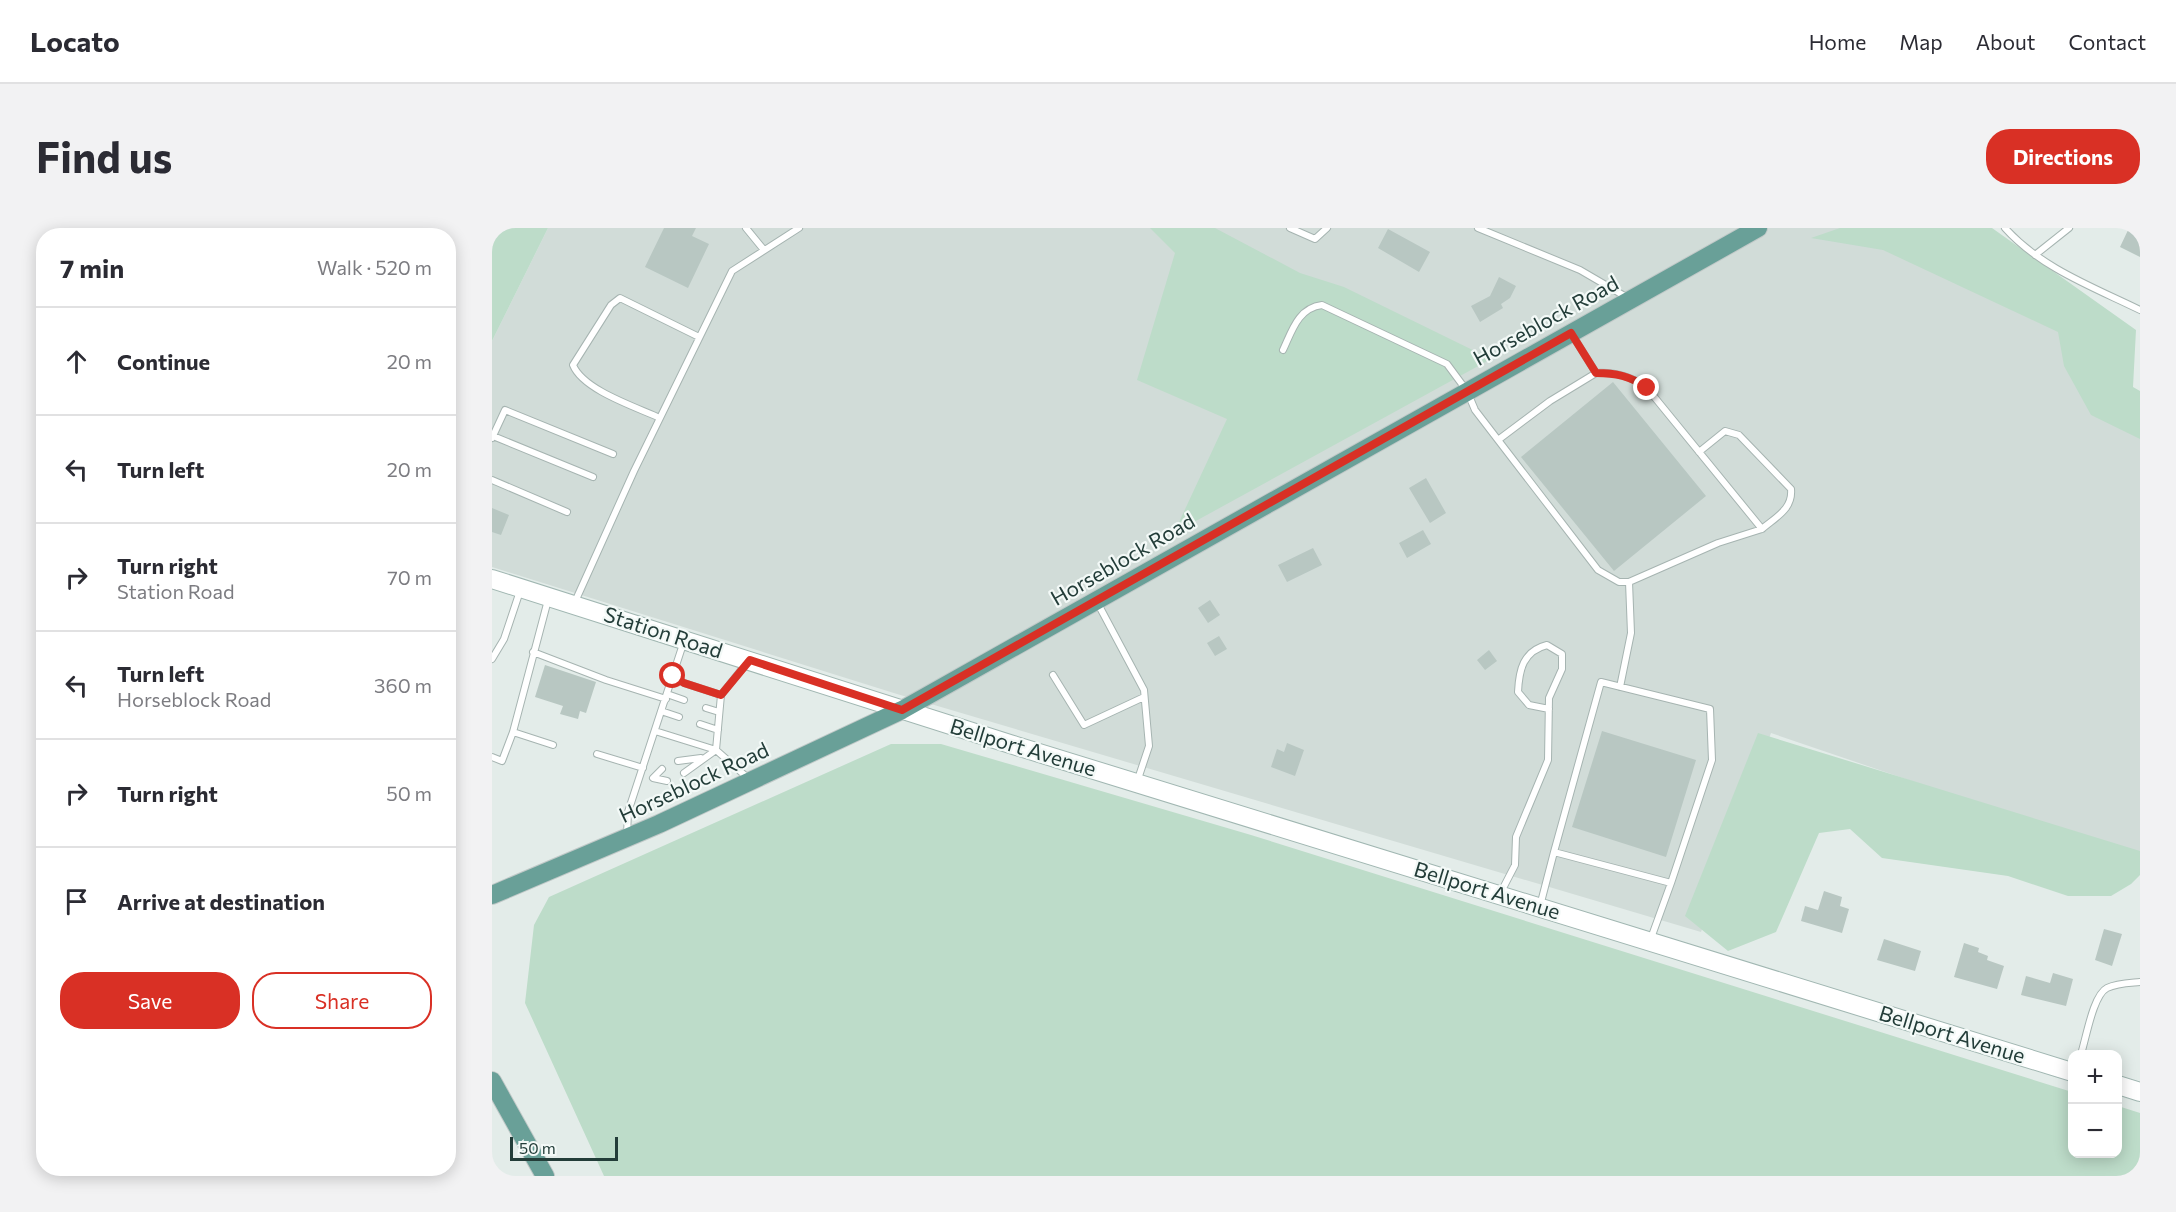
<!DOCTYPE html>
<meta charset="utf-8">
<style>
body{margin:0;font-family:Commissioner,sans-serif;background:#f2f2f3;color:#2b2b33}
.controls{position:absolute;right:18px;bottom:18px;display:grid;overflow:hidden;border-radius:12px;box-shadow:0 3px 15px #0003}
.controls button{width:54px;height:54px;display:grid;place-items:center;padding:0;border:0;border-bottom:2px solid #e1e1e2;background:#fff;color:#2b2b33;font:30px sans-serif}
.scale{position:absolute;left:18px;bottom:15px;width:108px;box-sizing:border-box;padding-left:6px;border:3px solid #233d39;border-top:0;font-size:16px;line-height:21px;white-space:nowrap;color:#233d39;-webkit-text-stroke:4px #f3f9f7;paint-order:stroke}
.stop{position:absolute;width:18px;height:18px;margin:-14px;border:4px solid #d93025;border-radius:50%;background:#fff}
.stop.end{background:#d93025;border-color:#fff;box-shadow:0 2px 6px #0008}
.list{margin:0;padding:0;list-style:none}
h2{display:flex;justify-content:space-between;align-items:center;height:78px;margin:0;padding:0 24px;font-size:26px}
h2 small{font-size:20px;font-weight:400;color:#7c7c81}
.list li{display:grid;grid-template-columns:39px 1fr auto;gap:18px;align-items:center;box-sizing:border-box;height:108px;padding:0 24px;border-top:2px solid #e1e1e2}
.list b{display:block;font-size:22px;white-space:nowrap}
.list p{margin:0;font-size:20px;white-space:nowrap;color:#7c7c81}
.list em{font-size:20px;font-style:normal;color:#7c7c81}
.actions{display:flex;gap:12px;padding:18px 24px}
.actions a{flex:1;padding:14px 0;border:2px solid #d93025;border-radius:24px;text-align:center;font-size:21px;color:#d93025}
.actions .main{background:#d93025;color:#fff}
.icon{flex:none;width:33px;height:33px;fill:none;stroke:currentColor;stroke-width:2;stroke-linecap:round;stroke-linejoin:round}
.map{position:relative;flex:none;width:1648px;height:948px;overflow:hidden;border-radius:24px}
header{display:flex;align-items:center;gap:36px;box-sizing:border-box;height:84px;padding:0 30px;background:#fff;border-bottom:2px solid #e1e1e2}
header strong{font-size:28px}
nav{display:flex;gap:33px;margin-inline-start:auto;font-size:21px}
.intro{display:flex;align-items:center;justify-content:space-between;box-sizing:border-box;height:144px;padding:0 36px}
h1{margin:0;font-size:42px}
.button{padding:15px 27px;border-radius:24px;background:#d93025;color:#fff;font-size:21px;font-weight:700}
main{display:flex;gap:36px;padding:0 36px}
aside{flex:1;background:#fff;border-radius:24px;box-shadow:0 3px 15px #0003}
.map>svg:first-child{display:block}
.built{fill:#d1dcd8}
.green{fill:#bddcc9}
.building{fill:#b8c7c2}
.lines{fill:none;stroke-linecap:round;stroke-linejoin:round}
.service-casing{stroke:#a6b4b1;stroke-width:8}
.secondary-casing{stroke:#a1b7b2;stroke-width:20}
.primary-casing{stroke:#c1c9c8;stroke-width:20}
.service{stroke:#fff;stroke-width:6}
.secondary{stroke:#fff;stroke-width:18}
.primary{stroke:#69a098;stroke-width:18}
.route{stroke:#d93025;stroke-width:8}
.labels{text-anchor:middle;stroke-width:4.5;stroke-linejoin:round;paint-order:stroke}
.street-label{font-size:21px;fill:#233d39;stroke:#f3f9f7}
</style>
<header>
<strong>Locato</strong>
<nav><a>Home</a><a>Map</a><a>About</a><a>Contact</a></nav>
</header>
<div class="intro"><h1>Find us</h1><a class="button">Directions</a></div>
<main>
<aside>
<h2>7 min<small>Walk · 520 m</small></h2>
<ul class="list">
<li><svg class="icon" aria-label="ahead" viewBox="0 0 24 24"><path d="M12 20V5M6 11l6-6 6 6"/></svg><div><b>Continue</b></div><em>20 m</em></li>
<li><svg class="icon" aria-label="left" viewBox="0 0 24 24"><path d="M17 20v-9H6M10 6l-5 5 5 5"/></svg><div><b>Turn left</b></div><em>20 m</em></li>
<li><svg class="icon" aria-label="right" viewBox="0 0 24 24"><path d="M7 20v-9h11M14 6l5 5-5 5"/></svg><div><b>Turn right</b><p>Station Road</p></div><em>70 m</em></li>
<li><svg class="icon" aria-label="left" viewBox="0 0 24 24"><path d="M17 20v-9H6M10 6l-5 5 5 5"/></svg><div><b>Turn left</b><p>Horseblock Road</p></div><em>360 m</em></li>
<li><svg class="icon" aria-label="right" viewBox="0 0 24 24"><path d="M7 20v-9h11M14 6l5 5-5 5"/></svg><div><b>Turn right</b></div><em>50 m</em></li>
<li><svg class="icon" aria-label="arrive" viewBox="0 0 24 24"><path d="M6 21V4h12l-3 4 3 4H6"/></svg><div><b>Arrive at destination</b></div></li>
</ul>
<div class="actions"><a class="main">Save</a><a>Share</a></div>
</aside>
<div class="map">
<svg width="1648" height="948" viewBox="0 0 1648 948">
<rect width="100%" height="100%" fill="#e3ece9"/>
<path class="built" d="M56,0H1388L1608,98L1648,202V631L1279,505L1209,704L405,466L0,339V113Z"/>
<path class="green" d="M0,0H56L0,113Z
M658,0H723L808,45L852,59L999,131L682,305L735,191L645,152L683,25Z
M1348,0H1500L1644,102L1641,159L1648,163V211L1599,187L1572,138L1566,104L1391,22L1319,10Z
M1266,505L1648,623V647L1639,656L1619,668H1576L1516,648L1390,630L1358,601L1327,605L1284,704L1236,723L1193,688Z
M399,516H449L759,607L1580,864V926H1626V878L1648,885V948H112L33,775L42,697L57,669Z"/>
<path class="building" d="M172,0H204L200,8L217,16L196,60L153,39Z
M1637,0H1648V29L1628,19Z
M896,1L938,24L927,44L886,20Z
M1007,49L1024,58L1018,70L1009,76L1011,80L988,94L979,78L998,68Z
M1121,154L1214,268L1122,343L1029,229Z
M934,250L954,285L938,295L917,260Z
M0,280L17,287L9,307L0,304Z
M931,302L939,316L915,330L907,315Z
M821,320L830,337L795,354L786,337Z
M718,372L728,387L716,395L706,380Z
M727,408L735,421L723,428L715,415Z
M997,422L1005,433L993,442L985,432Z
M53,437L104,454L94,485L88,483L86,491L68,486L71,478L43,469Z
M1110,503L1204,532L1174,629L1080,599Z
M795,515L812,522L803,548L779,539L785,521L792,524Z
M1332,663L1350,669L1348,678L1357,681L1350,705L1309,693L1313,678L1326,682Z
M1612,701L1630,706L1620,738L1603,732Z
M1392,711L1429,723L1423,743L1385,732Z
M1472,715L1487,720L1486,724L1496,728L1495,732L1512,738L1505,761L1462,749Z
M1561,745L1581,751L1574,778L1529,767L1534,748L1558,755Z"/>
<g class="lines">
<defs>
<path id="service" d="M254,0L272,22
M798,0L823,11L835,0
M986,0L1088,42L1136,70
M1513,0C1549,40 1601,59 1648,82
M1543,27L1577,0
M1081,108L1104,145C1123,144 1139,148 1155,160L1270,301C1284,289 1301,281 1299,261L1247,207L1233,203L1207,224
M791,122C800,103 806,80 830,77L955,136L975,163L983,182L1106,342L1127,354H1137L1226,315L1270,301
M168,190C144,179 91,162 81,137L119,77L128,70L207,109
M1,208L101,249
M0,210L13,182L121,226
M1006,212L1058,173L1104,145
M0,252L75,284
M605,374L652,462L657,518L645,554
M82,376L142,243L240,43L307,0
M41,424L114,452L174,471
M0,431L12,411L28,363
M561,447L592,497L652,469
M181,448L192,455L229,467
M1128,459L1139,405L1137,354
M175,466L192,472
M214,480L227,484
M169,483L187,489
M208,496L226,502
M163,503L224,522L257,551
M21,504L61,517
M224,522L229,467L254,436
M105,526L151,540
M0,529L10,533L21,504L56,372
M186,533L209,530
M170,541L161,550L175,553
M192,545L224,522
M135,607L136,584L192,413
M1062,624L1109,454L1218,481L1220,532L1179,655
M1009,664L1023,637L1024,609L1056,532L1057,470L1070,441V426L1055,417C1031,423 1027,442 1026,464L1037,477L1057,481
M1048,678L1062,624L1179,655L1158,713
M1589,826C1594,811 1601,767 1615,760C1625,755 1637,755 1648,754"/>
<path id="secondary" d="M0,351L518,516L1580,844
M1626,857L1648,864"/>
<path id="primary" d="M0,667L167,596L410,482L1266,0
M0,853L53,948"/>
</defs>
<use href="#service" class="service-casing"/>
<use href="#secondary" class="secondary-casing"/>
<use href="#primary" class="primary-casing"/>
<use href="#service" class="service"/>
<use href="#secondary" class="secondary"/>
<use href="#primary" class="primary"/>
</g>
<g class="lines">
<path class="route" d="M181,448L192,455L229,467L258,432L410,482L1079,105L1104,145C1123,145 1139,148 1155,160"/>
</g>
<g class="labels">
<g class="street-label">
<text transform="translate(1054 93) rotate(-29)" y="7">Horseblock Road</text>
<text transform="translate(631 332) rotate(-30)" y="7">Horseblock Road</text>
<text transform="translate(171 405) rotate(18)" y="7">Station Road</text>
<text transform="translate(531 520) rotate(17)" y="7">Bellport Avenue</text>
<text transform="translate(202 555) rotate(-25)" y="7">Horseblock Road</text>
<text transform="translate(995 663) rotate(17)" y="7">Bellport Avenue</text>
<text transform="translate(1460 807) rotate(17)" y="7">Bellport Avenue</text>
</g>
</g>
</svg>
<div class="controls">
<button>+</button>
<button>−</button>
</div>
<div class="scale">50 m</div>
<div class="stop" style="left:181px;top:448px"></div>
<div class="stop end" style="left:1155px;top:160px"></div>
</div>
</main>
